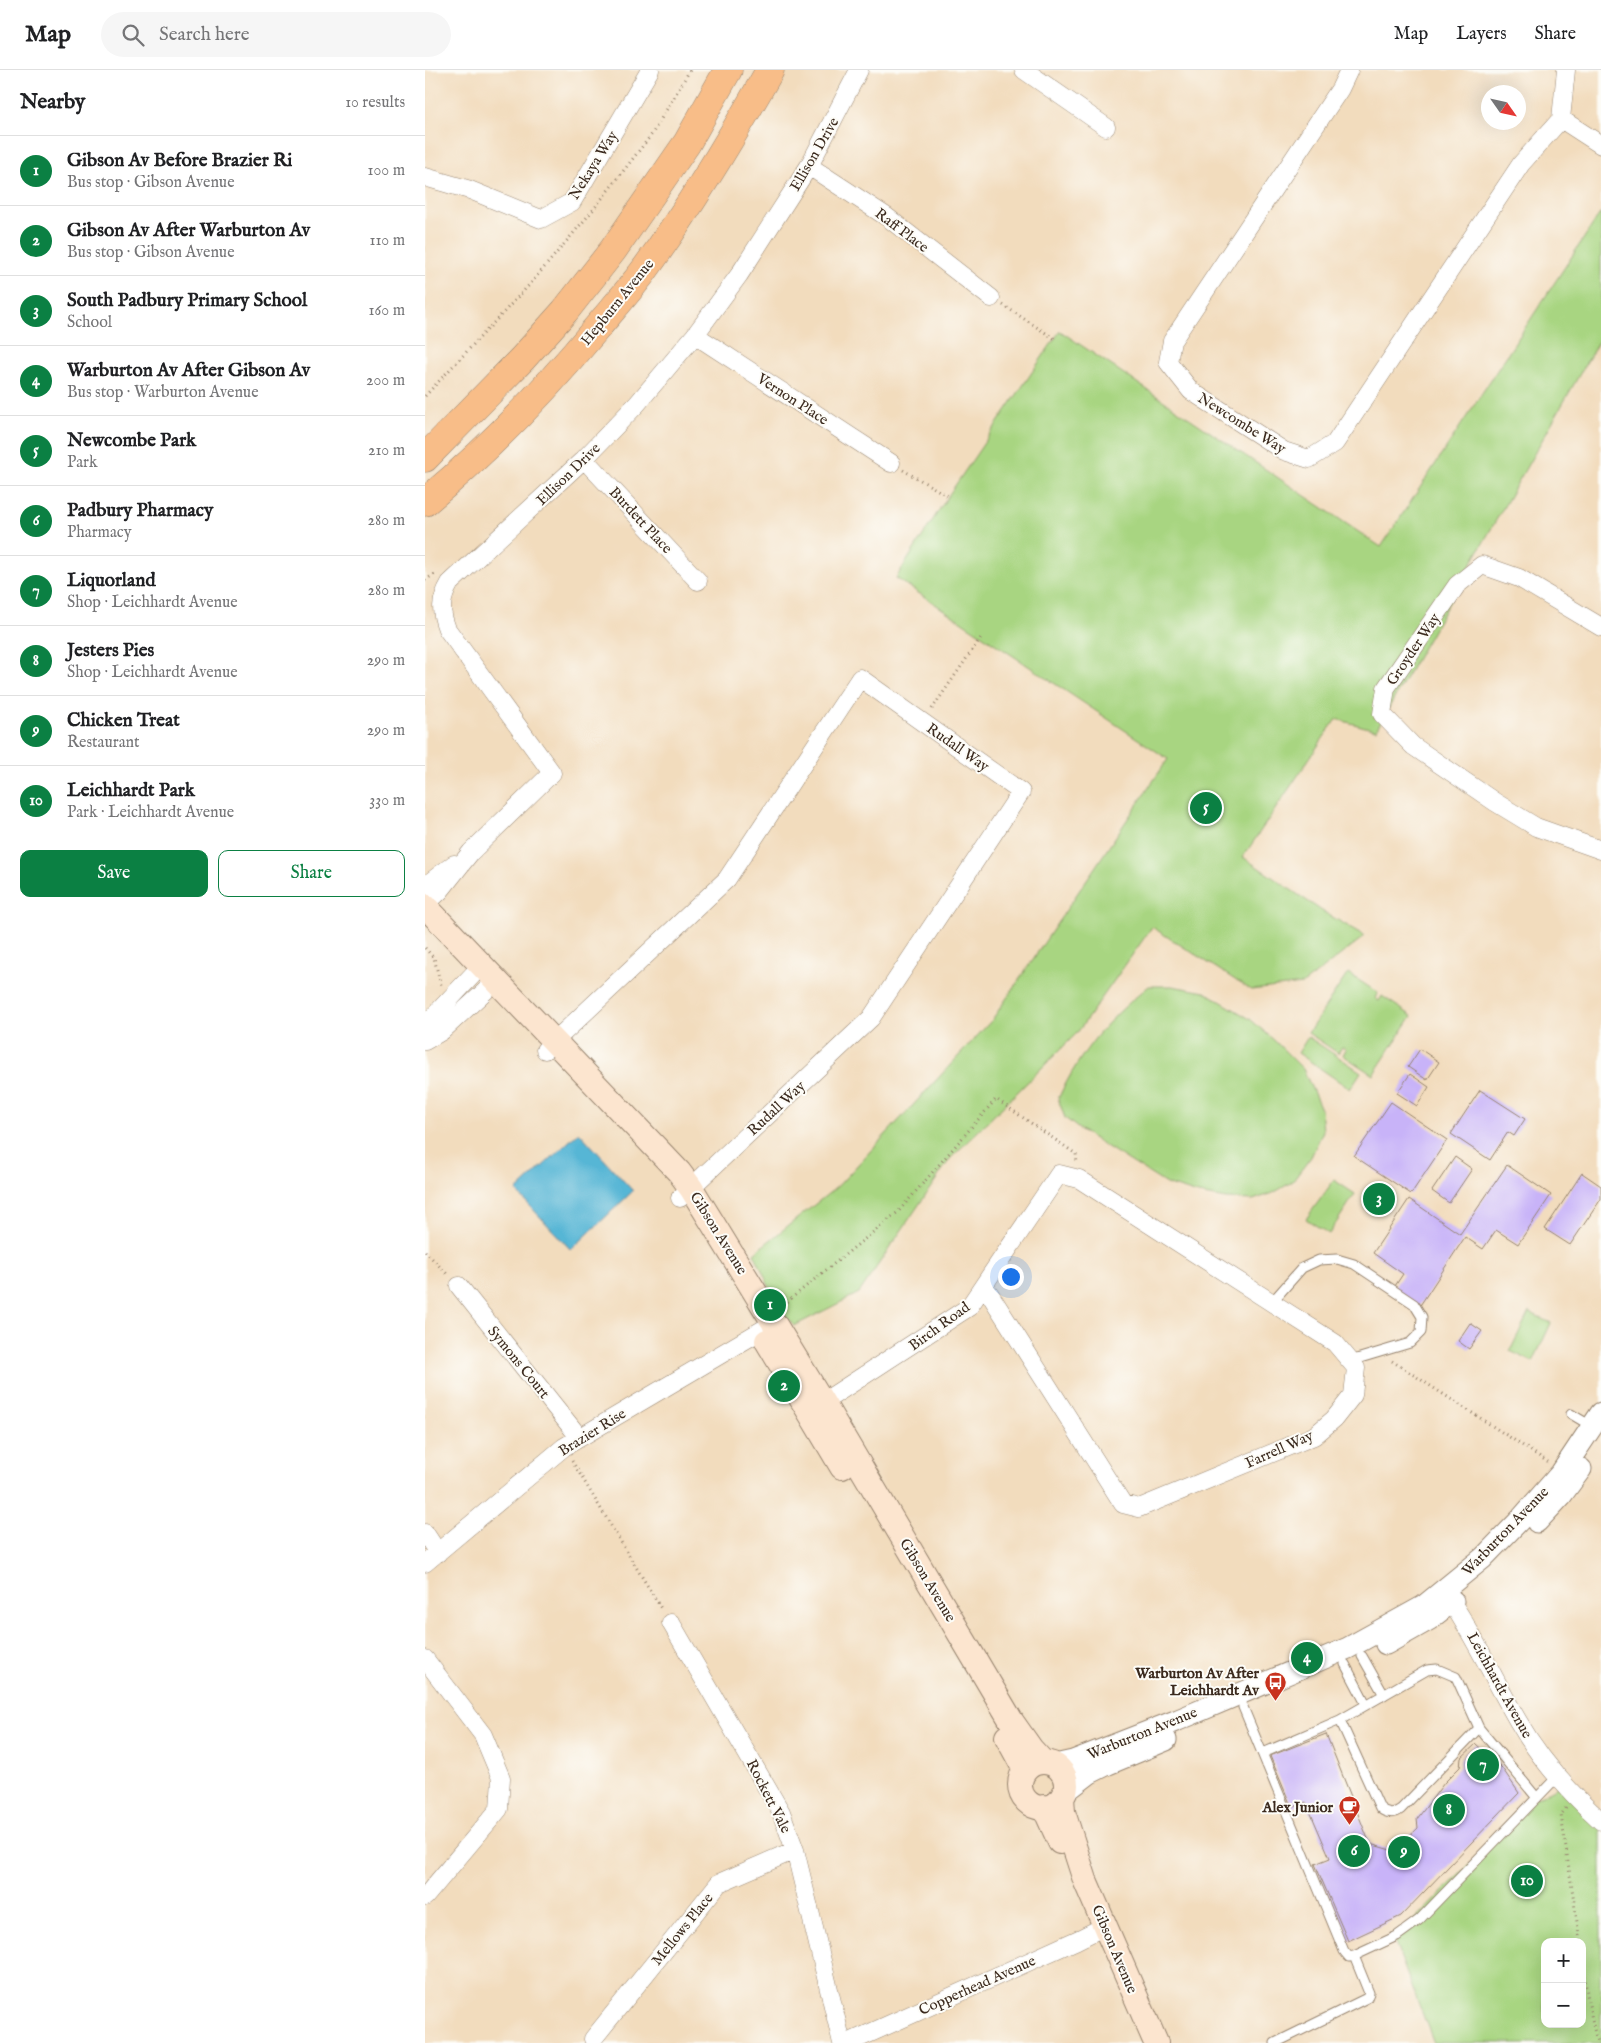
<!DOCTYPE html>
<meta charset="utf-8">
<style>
body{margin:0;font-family:"IM FELL English",serif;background:#f6f6f6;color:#202124}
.controls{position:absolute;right:15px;bottom:15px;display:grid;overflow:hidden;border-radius:10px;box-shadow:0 5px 20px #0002}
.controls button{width:45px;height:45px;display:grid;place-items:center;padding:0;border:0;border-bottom:1px solid #e0e0e0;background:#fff;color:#202124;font:25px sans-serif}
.compass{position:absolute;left:1056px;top:15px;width:45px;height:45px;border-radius:50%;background:#fff;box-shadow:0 5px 20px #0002;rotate:124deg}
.you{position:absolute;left:585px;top:1206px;width:18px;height:18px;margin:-12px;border:4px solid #fff;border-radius:50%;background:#1a73e8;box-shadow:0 0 0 8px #1a73e833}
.badge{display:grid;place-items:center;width:32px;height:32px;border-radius:50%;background:#0b8043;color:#fff;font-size:16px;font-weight:700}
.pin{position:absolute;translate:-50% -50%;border:2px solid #fff;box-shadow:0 1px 5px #0006}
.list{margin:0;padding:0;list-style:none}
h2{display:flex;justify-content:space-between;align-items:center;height:65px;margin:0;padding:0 20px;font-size:21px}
h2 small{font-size:16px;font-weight:400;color:#757577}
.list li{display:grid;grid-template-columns:32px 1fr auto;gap:15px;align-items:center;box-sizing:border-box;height:70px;padding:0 20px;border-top:1px solid #e0e0e0}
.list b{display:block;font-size:19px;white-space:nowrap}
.list p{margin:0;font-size:16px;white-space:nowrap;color:#757577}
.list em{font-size:16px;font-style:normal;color:#757577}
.actions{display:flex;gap:10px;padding:15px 20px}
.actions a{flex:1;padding:11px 0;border:1px solid #0b8043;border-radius:10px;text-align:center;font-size:18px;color:#0b8043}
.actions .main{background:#0b8043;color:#fff}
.icon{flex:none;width:28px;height:28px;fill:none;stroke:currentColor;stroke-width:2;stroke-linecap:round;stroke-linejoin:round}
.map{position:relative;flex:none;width:1176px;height:1973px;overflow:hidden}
header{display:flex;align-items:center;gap:30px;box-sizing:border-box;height:70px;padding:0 25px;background:#fff;border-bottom:1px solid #e0e0e0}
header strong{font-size:24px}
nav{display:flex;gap:28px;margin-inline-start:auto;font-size:18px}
.search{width:350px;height:45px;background:#f6f6f6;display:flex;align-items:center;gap:12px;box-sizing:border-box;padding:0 18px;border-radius:28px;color:#757577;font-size:19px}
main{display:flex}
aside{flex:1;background:#fff}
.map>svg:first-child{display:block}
.green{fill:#a8d581;stroke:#728050;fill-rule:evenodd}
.water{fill:#57b6d5;stroke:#49707a}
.building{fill:#c8b3f8}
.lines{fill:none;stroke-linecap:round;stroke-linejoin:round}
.service-casing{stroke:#96836e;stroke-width:11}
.minor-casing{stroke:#96836e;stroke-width:19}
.tertiary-casing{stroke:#96836e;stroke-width:23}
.secondary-casing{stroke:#96836e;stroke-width:26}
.primary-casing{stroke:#96836e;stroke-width:29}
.path{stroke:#96836e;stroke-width:3;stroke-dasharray:1 4;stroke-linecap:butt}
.service{stroke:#fff;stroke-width:9}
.minor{stroke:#fff;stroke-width:18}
.tertiary{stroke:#fff;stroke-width:21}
.secondary{stroke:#fce5cf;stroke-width:24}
.primary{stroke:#f8bd88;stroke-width:28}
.labels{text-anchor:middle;stroke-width:4;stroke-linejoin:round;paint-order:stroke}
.street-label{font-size:15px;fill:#3b2a1e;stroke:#fdfcf7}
.poi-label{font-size:15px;font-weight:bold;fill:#3b2a1e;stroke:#fdfcf7;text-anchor:end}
</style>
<header>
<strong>Map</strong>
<div class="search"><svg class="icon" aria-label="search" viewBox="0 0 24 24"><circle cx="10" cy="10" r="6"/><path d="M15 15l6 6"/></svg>Search here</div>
<nav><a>Map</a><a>Layers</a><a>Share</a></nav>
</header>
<main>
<aside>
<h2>Nearby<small>10 results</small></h2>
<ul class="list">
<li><span class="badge">1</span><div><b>Gibson Av Before Brazier Ri</b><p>Bus stop · Gibson Avenue</p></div><em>100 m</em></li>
<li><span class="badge">2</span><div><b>Gibson Av After Warburton Av</b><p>Bus stop · Gibson Avenue</p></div><em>110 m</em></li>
<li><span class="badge">3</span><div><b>South Padbury Primary School</b><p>School</p></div><em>160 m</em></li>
<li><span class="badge">4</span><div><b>Warburton Av After Gibson Av</b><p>Bus stop · Warburton Avenue</p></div><em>200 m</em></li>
<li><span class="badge">5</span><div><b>Newcombe Park</b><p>Park</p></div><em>210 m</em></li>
<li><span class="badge">6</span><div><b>Padbury Pharmacy</b><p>Pharmacy</p></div><em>280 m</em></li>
<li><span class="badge">7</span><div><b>Liquorland</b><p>Shop · Leichhardt Avenue</p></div><em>280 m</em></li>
<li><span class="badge">8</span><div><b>Jesters Pies</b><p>Shop · Leichhardt Avenue</p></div><em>290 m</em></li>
<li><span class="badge">9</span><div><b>Chicken Treat</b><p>Restaurant</p></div><em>290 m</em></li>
<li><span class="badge">10</span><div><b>Leichhardt Park</b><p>Park · Leichhardt Avenue</p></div><em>330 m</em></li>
</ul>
<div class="actions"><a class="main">Save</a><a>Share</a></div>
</aside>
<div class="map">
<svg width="1176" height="1973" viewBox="0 0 1176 1973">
<rect width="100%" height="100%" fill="#fdfcf7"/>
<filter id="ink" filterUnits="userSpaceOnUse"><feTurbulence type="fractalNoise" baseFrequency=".02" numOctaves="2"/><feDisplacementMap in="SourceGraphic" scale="10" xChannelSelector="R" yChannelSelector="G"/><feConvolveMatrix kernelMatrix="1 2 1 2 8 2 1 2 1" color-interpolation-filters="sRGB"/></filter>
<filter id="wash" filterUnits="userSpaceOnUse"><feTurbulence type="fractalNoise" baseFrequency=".0096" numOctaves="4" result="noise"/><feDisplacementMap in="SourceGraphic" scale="20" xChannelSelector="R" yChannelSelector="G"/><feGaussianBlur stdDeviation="1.12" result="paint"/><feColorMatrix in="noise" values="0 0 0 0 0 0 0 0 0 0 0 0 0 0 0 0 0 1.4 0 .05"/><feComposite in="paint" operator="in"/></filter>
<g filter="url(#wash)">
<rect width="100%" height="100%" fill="#f2dcbd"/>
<path class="green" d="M1176,142V267L951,660L911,649L818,787L897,841L940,866L878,914L826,920L727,857L652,963L525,1089L434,1223L369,1256L354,1238L329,1183L413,1116L567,950L743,689L471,508L523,426L635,261L956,477Z
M923,903L953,923L950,928L954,931L957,926L987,946L948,1005L918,985L921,979L917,977L913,983L883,963Z
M724,916H747L780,922L825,949L851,972L878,999L896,1039L898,1061L886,1087L867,1112L848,1123L828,1130L801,1129L773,1124L741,1114L654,1059L640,1048L633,1029C657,979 681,951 724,916Z
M883,967L936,1002L925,1019L873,983Z
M909,1110L930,1124L904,1164L881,1149Z
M1104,1242L1126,1253L1108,1292L1085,1281Z
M1140,1713L1176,1751V1973H1009L969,1871L1109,1729ZM1120,1872H1157V1954H1120Z"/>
<path class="water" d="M154,1062L208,1121L146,1180L91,1121Z"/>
<g id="blocks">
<path class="building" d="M995,979L1014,992L1002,1010L983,997Z
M985,1004L1004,1017L992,1036L972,1023Z
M1055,1020L1100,1049L1089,1066L1083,1062L1065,1090L1026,1064Z
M966,1032L1022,1070L986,1124L929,1086Z
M1030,1087L1047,1099L1024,1133L1007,1121Z
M1082,1095L1126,1125L1093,1174L1071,1160L1058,1179L1040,1167L992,1240L966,1222L978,1204L948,1183L984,1129L1035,1164Z
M1157,1103L1176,1116V1129L1145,1175L1120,1159Z
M1045,1253L1057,1261L1044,1279L1033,1271Z
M901,1664L945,1774L969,1781L993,1758L992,1749L1019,1713L1035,1697L1036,1688L1051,1674L1077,1698L1094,1723L976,1846L923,1871L890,1794L905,1788L881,1732L867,1738L845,1686Z"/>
</g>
</g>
<g filter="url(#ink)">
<use href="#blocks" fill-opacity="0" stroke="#96836e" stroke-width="1"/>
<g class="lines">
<defs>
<path id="service" d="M847,1232L877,1198L894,1190L912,1189L929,1194L989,1234L997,1247L996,1262L985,1273L925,1291
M1146,1344L1168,1357
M937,1586L959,1625
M920,1594L941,1634
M818,1637L919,1881L924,1887L929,1886L972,1866L994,1850L1133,1706
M915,1650L955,1738C961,1744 970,1744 976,1739L1054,1658
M838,1683L915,1650L1002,1600L1012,1599L1031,1607L1054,1658L1112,1728
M850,1973L942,1928L944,1923L929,1886"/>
<path id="minor" d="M599,0L681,57
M924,0L915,19L747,271L743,292L766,321L859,381L884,389L910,373L1096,94L1136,49
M1136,49L1141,0
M1136,49L1176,75
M384,96L462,147L566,228
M0,107L45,120L116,149L147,132L225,0
M270,265L466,393
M159,389L273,511
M1176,557L1094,508L1057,495L1032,515L961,618L957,644L988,676L1070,732L1111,757L1176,780
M0,816L29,794
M0,835L15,821L46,782L127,703L22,559C15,541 15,530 25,513L159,389L212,334L270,265L314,205L384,96L434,0
M0,958L7,948L56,896
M0,971L17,961L71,911
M120,980L302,809L435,608L596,722L446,948L255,1128
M34,1216L154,1367
M389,1338L544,1237L634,1104L654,1109L910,1273L931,1298L928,1325L909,1349L889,1366L714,1438L698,1434L559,1215
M0,1463L13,1483
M0,1493L139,1377L349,1253
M1019,1521C1048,1562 1068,1608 1093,1651C1114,1688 1145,1723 1176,1751
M246,1553L356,1742L370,1780L417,1973
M0,1589L58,1665L76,1708L74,1739L0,1827
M168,1969L294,1813L370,1780
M423,1973L652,1870L680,1856"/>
<path id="tertiary" d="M1112,1452L1136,1426L1156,1399
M961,1574L1005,1549L1028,1531
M630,1695L648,1691L753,1650L923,1578L999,1536L1058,1488L1093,1452L1136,1403L1176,1343
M639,1723L665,1703L683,1694L741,1670"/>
<path id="secondary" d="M0,836L254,1102L266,1118L398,1333L587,1652L606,1679L618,1692
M342,1271L417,1397
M582,1667L600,1700
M595 1715a23 23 0 1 1 46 0a23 23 0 1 1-46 0Z
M637,1727L638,1742L660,1810L731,1973
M619,1737L635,1772"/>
<path id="primary" d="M0,388L98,288L140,241L188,180L262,73L303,0
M0,432C63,380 118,323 170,260C186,241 203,222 218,202C265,138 306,69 345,0"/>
</defs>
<use href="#service" class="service-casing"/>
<use href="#minor" class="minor-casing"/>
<use href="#tertiary" class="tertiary-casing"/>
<use href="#secondary" class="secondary-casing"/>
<use href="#primary" class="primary-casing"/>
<path class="path" d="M578,235L630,269
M0,326L107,212L168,140L227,64L265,0
M478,400L523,426
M0,510L10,504
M507,639L557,566
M0,878L9,888L16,915
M0,1181L24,1206
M358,1235L473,1142L571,1029L651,1084L652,1093
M967,1291L1123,1392
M147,1391L237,1540
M1141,1738L1136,1745L1155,1872
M1157,1891L1163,1930L1172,1973"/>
<use href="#service" class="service"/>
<use href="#minor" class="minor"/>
<use href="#tertiary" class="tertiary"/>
<use href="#secondary" class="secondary"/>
<use href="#primary" class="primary"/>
</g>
</g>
<defs>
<symbol id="bus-pin" viewBox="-11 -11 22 30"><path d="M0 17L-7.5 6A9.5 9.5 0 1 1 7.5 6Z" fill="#c8321e" stroke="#fdfcf7"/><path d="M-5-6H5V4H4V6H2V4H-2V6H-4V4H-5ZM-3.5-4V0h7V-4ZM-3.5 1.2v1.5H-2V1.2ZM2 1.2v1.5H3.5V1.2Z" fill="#fff"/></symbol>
<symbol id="cafe-pin" viewBox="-11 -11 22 30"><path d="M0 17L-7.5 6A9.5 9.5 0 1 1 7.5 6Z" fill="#c8321e" stroke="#fdfcf7"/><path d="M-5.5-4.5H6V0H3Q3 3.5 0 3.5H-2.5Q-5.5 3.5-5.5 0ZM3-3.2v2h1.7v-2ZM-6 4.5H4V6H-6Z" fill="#fff"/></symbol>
</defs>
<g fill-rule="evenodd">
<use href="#bus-pin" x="838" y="1600" width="25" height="34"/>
<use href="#cafe-pin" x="912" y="1724" width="25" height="34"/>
</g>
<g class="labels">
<g class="street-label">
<text transform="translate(389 84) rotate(-60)" y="5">Ellison Drive</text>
<text transform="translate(168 95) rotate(-58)" y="5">Nekaya Way</text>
<text transform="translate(477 160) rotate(37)" y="5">Raff Place</text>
<text transform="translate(192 232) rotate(-51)" y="5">Hepburn Avenue</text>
<text transform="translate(368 329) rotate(33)" y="5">Vernon Place</text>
<text transform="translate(817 353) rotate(32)" y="5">Newcombe Way</text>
<text transform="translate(143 404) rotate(-44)" y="5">Ellison Drive</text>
<text transform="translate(216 450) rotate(47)" y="5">Burdett Place</text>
<text transform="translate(988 579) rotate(-56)" y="5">Groyder Way</text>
<text transform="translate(533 677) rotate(35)" y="5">Rudall Way</text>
<text transform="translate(351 1038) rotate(-43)" y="5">Rudall Way</text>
<text transform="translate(294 1163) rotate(58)" y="5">Gibson Avenue</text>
<text transform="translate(514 1256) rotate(-36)" y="5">Birch Road</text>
<text transform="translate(94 1292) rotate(51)" y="5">Symons Court</text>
<text transform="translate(167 1362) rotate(-32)" y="5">Brazier Rise</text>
<text transform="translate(854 1379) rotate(-24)" y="5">Farrell Way</text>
<text transform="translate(1080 1461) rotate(-46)" y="5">Warburton Avenue</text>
<text transform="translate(503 1510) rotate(59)" y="5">Gibson Avenue</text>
<text transform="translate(1075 1615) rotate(61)" y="5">Leichhardt Avenue</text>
<text transform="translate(717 1663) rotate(-22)" y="5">Warburton Avenue</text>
<text transform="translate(344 1726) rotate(63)" y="5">Rockett Vale</text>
<text transform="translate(257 1859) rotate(-51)" y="5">Mellows Place</text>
<text transform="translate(690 1879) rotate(67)" y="5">Gibson Avenue</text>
<text transform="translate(552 1915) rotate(-24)" y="5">Copperhead Avenue</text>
</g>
<g class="poi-label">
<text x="834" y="1608">Warburton Av After<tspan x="834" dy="17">Leichhardt Av</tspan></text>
<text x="908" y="1742">Alex Junior</text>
</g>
</g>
</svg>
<div class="controls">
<button>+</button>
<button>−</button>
</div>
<svg class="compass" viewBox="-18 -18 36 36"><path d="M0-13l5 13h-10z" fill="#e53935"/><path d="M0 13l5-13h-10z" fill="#757577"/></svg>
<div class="you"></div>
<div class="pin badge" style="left:345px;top:1235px">1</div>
<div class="pin badge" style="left:359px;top:1316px">2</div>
<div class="pin badge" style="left:954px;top:1129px">3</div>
<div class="pin badge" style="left:882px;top:1588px">4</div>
<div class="pin badge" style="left:781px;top:738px">5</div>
<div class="pin badge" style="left:929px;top:1781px">6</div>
<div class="pin badge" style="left:1058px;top:1695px">7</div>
<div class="pin badge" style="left:1024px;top:1740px">8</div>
<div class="pin badge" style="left:979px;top:1782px">9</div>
<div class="pin badge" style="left:1102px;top:1811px">10</div>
</div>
</main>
